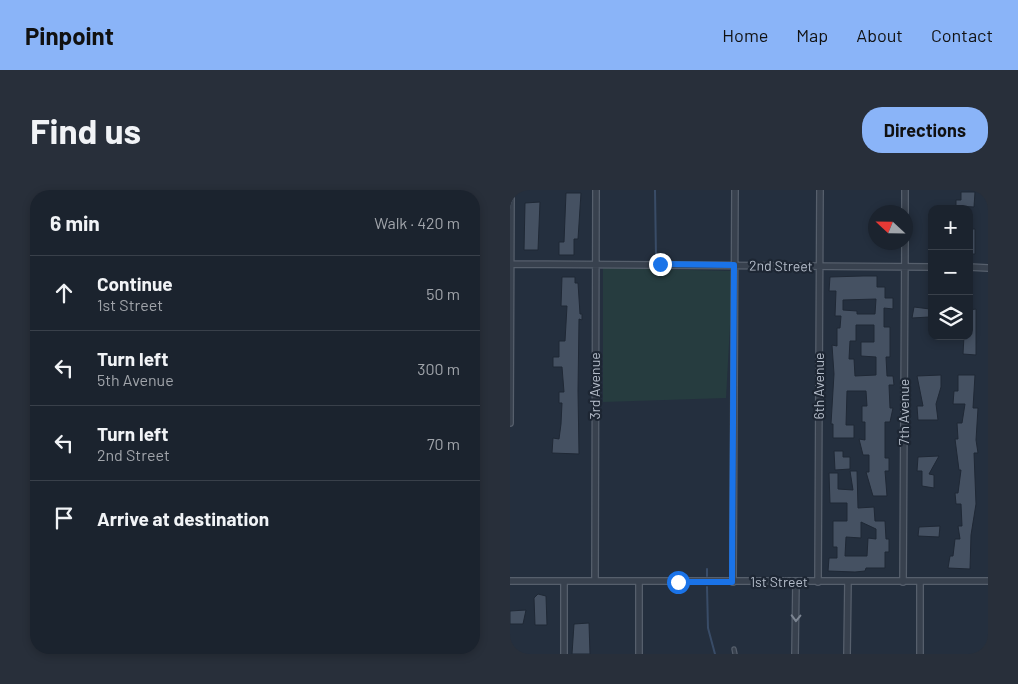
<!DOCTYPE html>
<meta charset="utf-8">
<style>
body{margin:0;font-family:Barlow,sans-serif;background:#282f3a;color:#f1f3f6}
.controls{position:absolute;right:15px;top:15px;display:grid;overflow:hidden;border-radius:10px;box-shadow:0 2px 8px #0003}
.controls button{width:45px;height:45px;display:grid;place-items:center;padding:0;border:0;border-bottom:1px solid #39404a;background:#1b232e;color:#f1f3f6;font:25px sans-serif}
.compass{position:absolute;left:358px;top:15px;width:45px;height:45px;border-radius:50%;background:#1b232e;box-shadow:0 2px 8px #0003;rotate:292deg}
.stop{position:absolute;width:15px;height:15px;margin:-11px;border:4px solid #1a73e8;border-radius:50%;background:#fff}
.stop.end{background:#1a73e8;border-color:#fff;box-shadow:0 1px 5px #0008}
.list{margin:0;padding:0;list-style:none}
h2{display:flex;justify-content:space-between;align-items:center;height:65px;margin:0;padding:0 20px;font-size:21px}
h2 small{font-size:16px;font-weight:400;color:#a0a4aa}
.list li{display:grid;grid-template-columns:32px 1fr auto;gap:15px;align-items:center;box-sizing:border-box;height:75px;padding:0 20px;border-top:1px solid #39404a}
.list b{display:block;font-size:19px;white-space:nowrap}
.list p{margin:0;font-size:16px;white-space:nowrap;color:#a0a4aa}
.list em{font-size:16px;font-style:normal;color:#a0a4aa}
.icon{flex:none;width:28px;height:28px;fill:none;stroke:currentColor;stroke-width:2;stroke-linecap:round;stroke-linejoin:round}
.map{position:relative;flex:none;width:478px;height:464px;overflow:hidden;border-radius:20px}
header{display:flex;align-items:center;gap:30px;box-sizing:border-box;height:70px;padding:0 25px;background:#8ab4f8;color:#111}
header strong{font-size:24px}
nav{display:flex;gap:28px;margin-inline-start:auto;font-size:18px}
.intro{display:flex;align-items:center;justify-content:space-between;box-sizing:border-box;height:120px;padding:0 30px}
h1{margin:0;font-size:35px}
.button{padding:12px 22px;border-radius:20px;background:#8ab4f8;color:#111;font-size:18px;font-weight:700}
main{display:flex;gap:30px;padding:0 30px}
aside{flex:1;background:#1b232e;border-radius:20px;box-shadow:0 2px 8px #0003}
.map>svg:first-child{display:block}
.green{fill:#263c3f}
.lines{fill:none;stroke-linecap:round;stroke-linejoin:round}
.stream{stroke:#394c67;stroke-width:2}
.building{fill:#455162;stroke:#1f2835;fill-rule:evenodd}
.lane-casing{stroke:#565f6c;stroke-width:5.5}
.street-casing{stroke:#565f6c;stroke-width:8}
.lane{stroke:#38414e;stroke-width:3}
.street{stroke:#38414e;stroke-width:5.5}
.oneway{stroke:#7c8592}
.route{stroke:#1a73e8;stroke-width:6}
.labels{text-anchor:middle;stroke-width:4.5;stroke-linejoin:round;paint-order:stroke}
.street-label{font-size:14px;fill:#b4bcc9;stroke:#1d2633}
</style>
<header>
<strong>Pinpoint</strong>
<nav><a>Home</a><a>Map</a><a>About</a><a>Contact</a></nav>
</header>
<div class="intro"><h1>Find us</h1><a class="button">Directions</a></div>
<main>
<aside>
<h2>6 min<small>Walk · 420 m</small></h2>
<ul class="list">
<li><svg class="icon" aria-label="ahead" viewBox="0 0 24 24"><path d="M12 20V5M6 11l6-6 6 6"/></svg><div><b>Continue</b><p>1st Street</p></div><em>50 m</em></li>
<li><svg class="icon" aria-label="left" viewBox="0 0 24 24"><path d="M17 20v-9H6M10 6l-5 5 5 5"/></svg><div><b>Turn left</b><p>5th Avenue</p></div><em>300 m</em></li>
<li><svg class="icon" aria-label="left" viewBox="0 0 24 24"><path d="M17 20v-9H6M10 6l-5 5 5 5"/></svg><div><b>Turn left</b><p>2nd Street</p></div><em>70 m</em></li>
<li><svg class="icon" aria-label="arrive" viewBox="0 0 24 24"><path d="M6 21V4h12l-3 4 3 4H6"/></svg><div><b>Arrive at destination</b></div></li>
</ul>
</aside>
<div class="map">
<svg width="478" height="464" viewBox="0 0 478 464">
<rect width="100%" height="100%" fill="#242f3e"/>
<path class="green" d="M93,78L223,81L216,208L93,212Z"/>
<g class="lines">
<path class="stream" d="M145,0L146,68
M197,379V386
M197,397L198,438L205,464"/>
</g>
<path class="building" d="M451,2H465L464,17L446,16V10H451Z
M56,3H71L68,49H64V65H49V52H54Z
M30,12L28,60H14L15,13Z
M459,39H465V64H459Z
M353,86H367V97H375V108H383V119L374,118V137H380V167H376L377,186H383L384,195H379L380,218H383L380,232H375V268H379V281H375L377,306H363L356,282H359V265H353L349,249L355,250V232H352V216H357L356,201H337L336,235H344V248H323V234H321L324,184L322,155L327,156V138H330L331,126H325L326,101H319L320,87ZM366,109L365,124H347V121L333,120V110ZM346,135H364V152H351V166L366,167V185L345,186L344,169H339L340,151H346Z
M52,87H65V93H68L70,124H72V130L69,129L68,201L69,264L42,263L43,248L49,249L51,234L52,213H49V202H54L52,177H43V167H49V151H55L57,116H51Z
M404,117L420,119L419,127L402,128Z
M466,119V165L453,164L454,146H459V120Z
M431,185V197L426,214L428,230H408L407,216H413L407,186Z
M448,185H465L463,218H468L466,250L468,263H464L466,314L461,345L460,379L438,378L440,366H443L445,349H450L448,336H452L451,314H446L445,303H448L451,280H449L445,249H448L447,233H452L455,214H443L444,201H448Z
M324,261H333V267H340V279L325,280Z
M429,266L419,284L424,285V298L412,296V281H407L408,267Z
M340,281H347L348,318L364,317L365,331H375L376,349H379V362H375V378H356L355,381L345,382L318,381L319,368H327V357H323V331H337V313H320L319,283H328V299L343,300ZM351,332L366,339V349L358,348L357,366H335L336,347L351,348Z
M430,336L429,347L408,346L409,337Z
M28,404L36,406L37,435H25L24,408Z
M16,420L13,434H0V421Z
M79,433L80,464H62L64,434Z"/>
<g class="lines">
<defs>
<path id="lane" d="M224,459L225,464"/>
<path id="street" d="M395,22V0
M0,74L422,77
M459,77L478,78
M0,233L1,0
M0,391H478
M85,391L86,0
M223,392L225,0
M308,392L310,0
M393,392L395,52
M54,464V391
M129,464V391
M285,464L286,392
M337,464L338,391
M410,464V392"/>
</defs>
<use href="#lane" class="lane-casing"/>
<use href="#street" class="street-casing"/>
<use href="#lane" class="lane"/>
<use href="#street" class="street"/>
</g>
<defs><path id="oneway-chevron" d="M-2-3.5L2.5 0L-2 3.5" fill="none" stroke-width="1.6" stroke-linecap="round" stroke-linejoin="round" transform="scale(1.25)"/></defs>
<use class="oneway" href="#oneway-chevron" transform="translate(286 428) rotate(91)"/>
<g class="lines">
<path class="route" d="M150,74L224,75L222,392H168"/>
</g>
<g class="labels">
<g class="street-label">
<text transform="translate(271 76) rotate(1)" y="5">2nd Street</text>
<text transform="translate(85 196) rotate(-90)" y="5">3rd Avenue</text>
<text transform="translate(309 196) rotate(-90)" y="5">6th Avenue</text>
<text transform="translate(394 222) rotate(-90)" y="5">7th Avenue</text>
<text x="269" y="397">1st Street</text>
</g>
</g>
</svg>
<div class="controls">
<button>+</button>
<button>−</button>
<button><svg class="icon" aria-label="layers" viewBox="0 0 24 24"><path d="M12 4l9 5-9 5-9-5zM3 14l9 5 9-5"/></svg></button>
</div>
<svg class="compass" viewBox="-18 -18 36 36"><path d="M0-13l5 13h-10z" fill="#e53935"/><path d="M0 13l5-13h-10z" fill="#a0a4aa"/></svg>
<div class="stop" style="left:168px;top:392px"></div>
<div class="stop end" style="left:150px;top:74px"></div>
</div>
</main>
